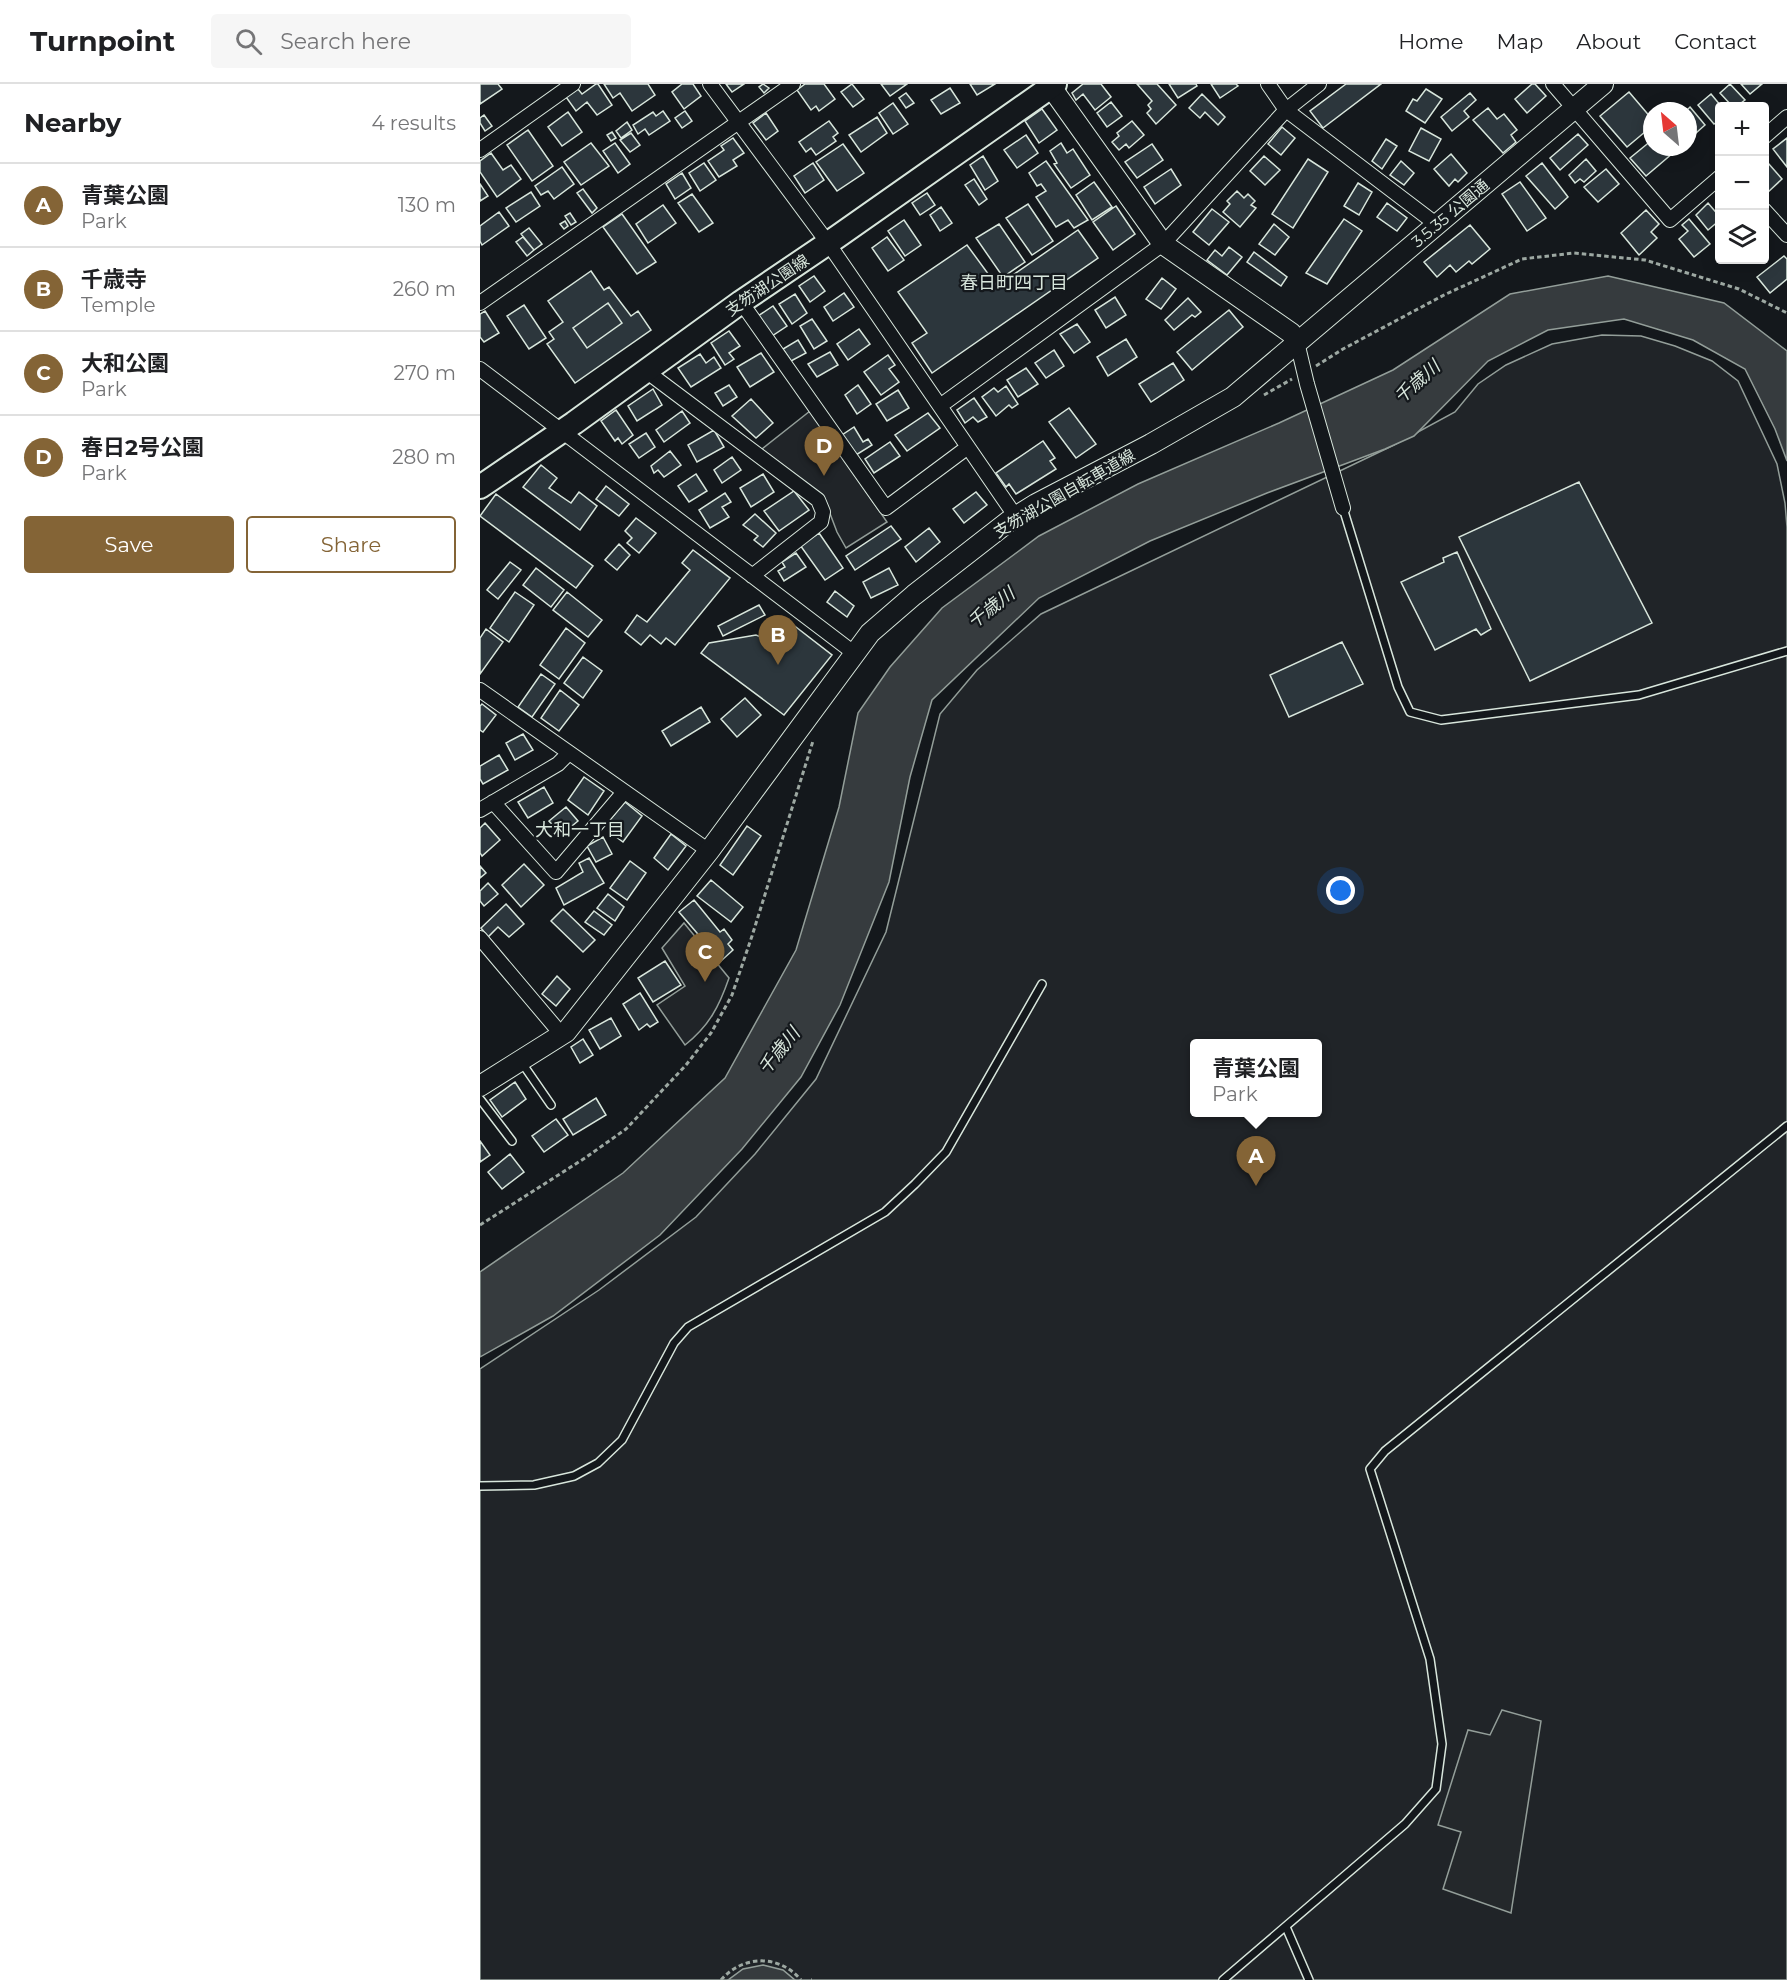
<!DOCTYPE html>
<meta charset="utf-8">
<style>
body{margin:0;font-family:Montserrat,"Noto Sans JP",sans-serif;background:#f6f6f6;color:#202124}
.controls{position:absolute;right:18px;top:18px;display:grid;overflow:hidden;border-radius:6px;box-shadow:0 3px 15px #0003}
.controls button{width:54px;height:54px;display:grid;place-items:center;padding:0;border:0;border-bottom:2px solid #e0e0e0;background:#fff;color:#202124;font:30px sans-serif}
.compass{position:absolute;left:1163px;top:18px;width:54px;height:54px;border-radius:50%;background:#fff;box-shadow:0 3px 15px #0003;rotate:332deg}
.you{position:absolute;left:861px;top:807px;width:21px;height:21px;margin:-15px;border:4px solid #fff;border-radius:50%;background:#1a73e8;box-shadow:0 0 0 9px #1a73e833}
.badge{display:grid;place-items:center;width:39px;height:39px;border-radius:50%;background:#846436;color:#fff;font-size:20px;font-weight:700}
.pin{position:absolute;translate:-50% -50px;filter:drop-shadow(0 2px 3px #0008)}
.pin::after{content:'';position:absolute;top:32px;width:21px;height:18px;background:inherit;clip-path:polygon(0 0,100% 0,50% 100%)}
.popup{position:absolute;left:710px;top:955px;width:132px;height:78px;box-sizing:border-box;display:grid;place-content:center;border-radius:6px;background:#fff;filter:drop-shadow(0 2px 4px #0005);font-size:20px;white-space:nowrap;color:#757577}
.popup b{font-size:22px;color:#202124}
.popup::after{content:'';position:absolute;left:50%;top:100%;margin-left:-12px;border:12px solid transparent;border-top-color:#fff}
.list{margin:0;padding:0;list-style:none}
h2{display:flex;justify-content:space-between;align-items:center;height:78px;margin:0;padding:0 24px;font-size:26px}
h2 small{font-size:20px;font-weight:400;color:#757577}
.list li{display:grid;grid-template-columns:39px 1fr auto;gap:18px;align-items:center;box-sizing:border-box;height:84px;padding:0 24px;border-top:2px solid #e0e0e0}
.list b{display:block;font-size:22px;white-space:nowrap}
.list p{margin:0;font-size:20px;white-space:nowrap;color:#757577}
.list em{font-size:20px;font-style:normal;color:#757577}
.actions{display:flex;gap:12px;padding:18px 24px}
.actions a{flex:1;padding:14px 0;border:2px solid #846436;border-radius:6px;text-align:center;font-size:21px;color:#846436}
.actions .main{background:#846436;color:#fff}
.icon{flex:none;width:33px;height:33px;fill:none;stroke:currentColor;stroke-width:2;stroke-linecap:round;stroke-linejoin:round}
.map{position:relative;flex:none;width:1307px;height:1896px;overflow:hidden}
header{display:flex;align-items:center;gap:36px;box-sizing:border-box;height:84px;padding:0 30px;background:#fff;border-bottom:2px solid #e0e0e0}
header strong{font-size:28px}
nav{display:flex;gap:33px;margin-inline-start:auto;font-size:21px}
.search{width:420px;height:54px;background:#f6f6f6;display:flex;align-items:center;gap:15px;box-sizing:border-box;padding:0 21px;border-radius:6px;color:#757577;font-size:22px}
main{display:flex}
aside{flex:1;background:#fff}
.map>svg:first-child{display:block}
.green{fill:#202428;stroke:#939e99;stroke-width:1.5;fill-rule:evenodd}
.parking{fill:#24282b;stroke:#939e99;stroke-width:1.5}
.water{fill:#363b3e;stroke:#939e99;stroke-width:1.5}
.building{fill:#2c363c;stroke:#d8e6dc;stroke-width:1.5}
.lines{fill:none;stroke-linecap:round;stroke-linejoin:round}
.lane-casing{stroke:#d8e6dc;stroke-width:10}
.street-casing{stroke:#d8e6dc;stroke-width:16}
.secondary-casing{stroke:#d8e6dc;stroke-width:22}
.primary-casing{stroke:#d8e6dc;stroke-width:26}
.path{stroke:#9da8a2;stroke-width:3;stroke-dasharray:4.5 3;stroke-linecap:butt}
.lane{stroke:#14181c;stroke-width:7}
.street{stroke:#14181c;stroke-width:14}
.secondary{stroke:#14181c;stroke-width:20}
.primary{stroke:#14181c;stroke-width:22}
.labels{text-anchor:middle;stroke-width:4.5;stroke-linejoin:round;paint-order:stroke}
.street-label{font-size:16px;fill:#d8e6dc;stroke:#14181c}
.neighbourhood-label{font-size:18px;fill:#d8e6dc;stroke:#14181c}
.water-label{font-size:18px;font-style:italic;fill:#d8e6dc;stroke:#14181c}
</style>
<header>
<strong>Turnpoint</strong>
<div class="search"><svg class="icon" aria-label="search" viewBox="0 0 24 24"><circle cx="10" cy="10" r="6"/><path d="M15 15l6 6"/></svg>Search here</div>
<nav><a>Home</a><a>Map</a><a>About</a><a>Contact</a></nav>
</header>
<main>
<aside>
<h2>Nearby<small>4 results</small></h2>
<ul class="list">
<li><span class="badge">A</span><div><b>青葉公園</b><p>Park</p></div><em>130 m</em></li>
<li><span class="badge">B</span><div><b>千歳寺</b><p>Temple</p></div><em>260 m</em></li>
<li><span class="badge">C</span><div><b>大和公園</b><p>Park</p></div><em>270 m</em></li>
<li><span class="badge">D</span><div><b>春日2号公園</b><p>Park</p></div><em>280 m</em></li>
</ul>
<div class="actions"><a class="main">Save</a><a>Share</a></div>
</aside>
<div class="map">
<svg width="1307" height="1896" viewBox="0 0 1307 1896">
<rect width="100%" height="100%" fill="#14181c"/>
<path class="green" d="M1122,251L1161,252L1195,262L1232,277L1258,297L1297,380L1305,419L1307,443V1896H0V1285L119,1206L216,1133L275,1070L336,995L406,848L460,630L497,586L561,530L914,361L975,328L998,300L1026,281L1072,260ZM714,960H838V1028H714Z
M330,327L407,438L366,464L357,448L346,419L282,365Z
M204,839L249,894C239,923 229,942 205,961L177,921L205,902L182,864Z"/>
<path class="parking" d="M1022,1626L1061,1637L1031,1829L963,1805L981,1748L958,1741L988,1646L1010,1651Z"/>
<path class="water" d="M1128,192L1244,219L1307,267V377L1295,345L1265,285L1213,256L1144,235L1068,246L1008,277L934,352L905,365L787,409L670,457L559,514L452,616L430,693L409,798L360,921L321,993L262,1065L180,1151L73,1232L0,1273V1188L143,1089L245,994L316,866L359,723L378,629L410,583L462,524L559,452L658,400L799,339L913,286L1030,210Z
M283,1881L303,1886L315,1896H248L263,1885Z"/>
<path class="building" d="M0,0H18L22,5L0,20Z
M116,0H118L132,21L117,31L107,18L96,27L86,13L98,5L102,10Z
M124,0H168L175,11L152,27L140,9L133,14Z
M202,0H213L221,12L204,25L192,8Z
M246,0H264L252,8Z
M283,0L289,4L284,9L279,3Z
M325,0H344L355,15L339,27L336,22L331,26L317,6Z
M372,0L384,15L373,23L361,8Z
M401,0H427L410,12Z
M490,0H515L497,11Z
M603,0H621L631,13L615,26L603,10L596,16L592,9Z
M657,0H677L696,21L676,40L667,29L671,25L668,21L672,17Z
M689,0H716L717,2L698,14Z
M731,0H756L758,2L740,14Z
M866,0H901L843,44L830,27Z
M1052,0H1055L1066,12L1047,29L1035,15Z
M1250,0L1265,16L1257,22H1252L1240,9Z
M1261,0H1282L1270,10Z
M470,4L480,19L461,30L451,16Z
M946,5L962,15L945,39L926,27L933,15L937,17Z
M1149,8L1172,35V42L1147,63L1120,32Z
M426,9L434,19L426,24L419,14Z
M990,9L996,16L984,27L989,33L972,47L961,33Z
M722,10L745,33L738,41L725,28L720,34L709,24Z
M1231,10L1241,22H1240V36L1234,40L1218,21Z
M631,18L642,32L627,43L617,29Z
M413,19L428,40L413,50L399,29Z
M1210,23L1225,41L1208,56V27H1206Z
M1008,24L1017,35L1024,30L1037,46L1031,51L1036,58L1023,69L993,36Z
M562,25L577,46L559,59L545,37Z
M183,27L190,37L169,51L165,45L158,50L153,41L173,28L176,32Z
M205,27L212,37L202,44L195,34Z
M88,28L102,48L82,62L68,43Z
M286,29L298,47L286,56L273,39Z
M4,31L12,42L5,47L0,39V34Z
M397,33L407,49L381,68L369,51Z
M349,37L358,49L353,53L356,57L336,71L331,64L326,68L319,58Z
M652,37L664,51L649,64L646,60L639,66L632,58L639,52L637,49Z
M147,38L152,46L141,54L136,47Z
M802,43L815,54L801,71L788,60Z
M941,44L961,55L949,77L929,67Z
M48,46L73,82L52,97L27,61Z
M132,48L136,54L131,57L127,51Z
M151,49L160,61L150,68L140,56Z
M1098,50L1108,61L1080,86L1070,74Z
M546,51L558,69L537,84L524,66Z
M253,54L264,69L253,76L257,82L239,93L228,77L244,66L241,62Z
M1307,54V83L1293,65Z
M906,55L917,62L902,85L892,77Z
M1172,56V63H1200L1166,92L1150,74Z
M111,59L129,82L101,101L84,78Z
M135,59L150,80L138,89L123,67Z
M581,59L587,69L593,65L610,91L591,104L574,80L577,79L570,67Z
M363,60L384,89L357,107L336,78Z
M672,60L683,76L657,94L645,78Z
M11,69L23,86L31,81L41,95L17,113L0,88V77Z
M971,70L987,89L978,98L975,95L969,102L954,85Z
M503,72L518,97L505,106L490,81Z
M784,72L800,86L785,101L770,87Z
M828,75L848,88L813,144L792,130Z
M1106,75L1116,87L1104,98L1100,95L1095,99L1089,91Z
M566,77L608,136L594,144L588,136L576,143L556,113L566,107L561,100L557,102L549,89Z
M921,77L934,89L924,101L910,91Z
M224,79L236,96L220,107L209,89Z
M333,79L344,96L325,109L314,92Z
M1062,79L1088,113L1075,125L1046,92Z
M1288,79L1302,95L1286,110L1284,82Z
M82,83L94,100L74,115L68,107L61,111L55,102Z
M691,85L701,101L675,120L664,103Z
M1126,85L1139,100L1118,118L1104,103Z
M202,89L211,104L195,115L186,100Z
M494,95L507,115L499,121L485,101Z
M614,98L632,123L612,136L596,111Z
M1040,98L1066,134L1047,147L1022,110Z
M878,99L892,108L879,131L864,122Z
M0,100L8,112L0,117Z
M103,105L117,124L112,129L97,109Z
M757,107L764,114L768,110L775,117L771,121L776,124L760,143L743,128L750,120L747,117Z
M51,108L60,122L36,138L26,124Z
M447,109L455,121L440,131L432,119Z
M212,110L233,139L219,148L198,119Z
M907,119L927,134L917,147L897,133Z
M1228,119L1240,133V136L1228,146L1216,131Z
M548,120L573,157L552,171L526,134Z
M183,121L196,139L168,159L156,140Z
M636,122L655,150L633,166L613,138Z
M461,123L472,139L460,147L450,131Z
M732,125L749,138L729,161L713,148Z
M1166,126L1179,140L1171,148L1177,154L1159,171L1141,149Z
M19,128L29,142L2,161L0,157V142Z
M90,129L96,138L91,141L85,132Z
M142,130L176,178L157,190L123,143Z
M864,135L882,147L847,200L826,189Z
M1209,135L1230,160L1214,173L1199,155L1208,147L1202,141Z
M424,136L441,161L425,172L408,147Z
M85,137L88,142L84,145L80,140Z
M519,140L545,178L523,193L496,154Z
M794,140L809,153L795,171L779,160Z
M990,141L1010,165L992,180L989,177L976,188L970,181L957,193L944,178Z
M49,144L62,160L54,166L41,150Z
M598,146L618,174L452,289L432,259L447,249L418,208L487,161L517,202Z
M43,153L54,166L47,172L36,158Z
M407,153L424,176L408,187L392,164Z
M749,163L762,173L747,191L727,176L735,166L742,172Z
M774,168L807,193L801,202L767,178Z
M1304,172L1307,175V195L1290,209L1277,193Z
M111,187L124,206L129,203L151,232L158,227L171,246L95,299L67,260L74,255L69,248L83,238L68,217Z
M334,192L345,207L330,218L319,202Z
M682,194L696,205L681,225L666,215Z
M364,209L374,223L353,237L344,223Z
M315,210L327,229L312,240L299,220Z
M635,213L646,231L626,244L615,226Z
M708,214L721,228L715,233L712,231L694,246L685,236Z
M128,219L142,239L107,264L93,244Z
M44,221L66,254L49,265L27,232Z
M293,222L307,242L292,252L278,232Z
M749,226L763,243L712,286L697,268Z
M5,227L19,249L4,258L0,253V230Z
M332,235L347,257L334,265L320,242Z
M597,240L610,258L594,269L580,250Z
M379,245L390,260L368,276L357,260Z
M249,247L260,262L249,269L254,275L245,281L231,259Z
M646,255L657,273L628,292L617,273Z
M318,256L326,269L311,277L303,265Z
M574,266L584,282L566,294L555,279Z
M350,268L358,281L337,293L328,280Z
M281,269L294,288L270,303L257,283Z
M220,270L226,279L234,273L241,284L211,303L198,284Z
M408,271L415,281L409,285L419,298L401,311L384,288Z
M693,279L704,296L671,318L659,300Z
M546,284L558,300L538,313L527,296Z
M249,301L257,313L243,322L235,309Z
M378,301L391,320L377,330L365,311Z
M526,302L538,320L532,324L529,321L516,332L502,313L514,304L518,308Z
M173,305L182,321L157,337L148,322Z
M418,306L429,324L407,337L396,320Z
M494,314L507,333L498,338L493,333L485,339L477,326Z
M271,315L293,339L276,354L252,332Z
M589,324L616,360L596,374L569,338Z
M136,326L153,351L142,360L138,354L135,357L121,337Z
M202,327L210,339L184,358L176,346Z
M448,329L460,344L427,367L415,351Z
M374,343L383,358L388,355L392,361L376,371L362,351Z
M234,346L244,363L217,378L208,361Z
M166,349L175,363L159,374L149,360Z
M563,357L575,374L570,377L576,385L536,410L529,400L526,403L516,389Z
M410,358L420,372L394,389L385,375Z
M190,367L201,381L184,393L178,386L174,389L171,382Z
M252,373L261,386L242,399L234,386Z
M61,381L77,394L69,404L91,419L99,408L117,422L100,446L43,403Z
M216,390L227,407L209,418L198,402Z
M283,390L294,408L271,423L260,404Z
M1099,398L1172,539L1050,597L979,453Z
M126,402L149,420L139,432L116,415Z
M314,407L329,426L299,447L284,427Z
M496,408L507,421L484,439L473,425Z
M245,409L251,418L242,423L249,433L230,444L219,426Z
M16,410L113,482L96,504L0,432Z
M275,430L296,449L283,463L274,456L278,452L263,441Z
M156,434L176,449L159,469L147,459L152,454L145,447Z
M411,442L421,455L375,486L366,472Z
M449,444L460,458L436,478L425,463Z
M339,449L363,484L345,496L320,461Z
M139,460L150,471L137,486L125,476Z
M213,466L250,494L195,561L186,554L181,560L170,551L161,561L145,548L157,531L167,538L210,486L202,479Z
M977,468L1011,545L1001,551L996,545L955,566L921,498L964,478L963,474Z
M316,469L326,483L304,497L298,487L305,483L302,478Z
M30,478L41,486L18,515L7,506Z
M56,484L84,506L71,523L43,501Z
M409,484L418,501L391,514L383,498Z
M355,507L374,522L367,533L347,518Z
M35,508L54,521L29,558L10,544Z
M87,508L122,536L108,553L73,526Z
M279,521L285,531L243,552L238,542Z
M303,533L352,571L304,631L221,569L229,559L276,551L286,555Z
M86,544L105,559L79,595L60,581Z
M6,545L23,558L0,590V554Z
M862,558L883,600L809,633L790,591Z
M103,573L122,587L103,614L84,599Z
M61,590L75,600L52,633L38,623Z
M80,606L99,621L79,647L61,634Z
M265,614L281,631L257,653L241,635Z
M2,620L16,631L3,648L0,646V622Z
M221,623L230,638L191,662L182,647Z
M43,650L53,666L35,676L26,659Z
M19,671L28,686L3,700L0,695V682Z
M104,693L124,707L108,731L88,716Z
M64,703L73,719L48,734L38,718Z
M145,718L162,732L143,758L131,749L136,743L129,737Z
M86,723L98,737L81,751L69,737Z
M5,739L20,756L2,772L0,769V744Z
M267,742L281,752L253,791L240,781Z
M191,750L206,762L188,786L174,774Z
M123,753L132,770L116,778L107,762Z
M109,774L124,799L84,821L76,804L103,788L99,779Z
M150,777L166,789L147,816L130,804Z
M44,780L64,801L41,823L22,801Z
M0,782L6,789L0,794Z
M231,796L263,823L251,838L217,812Z
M8,799L18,810L4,822L0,817V807Z
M128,810L144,823L135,837L117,824Z
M214,816L240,848L244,845L252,856L248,860L253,866L241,877L199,828Z
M26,820L44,840L29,853L18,843L8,853L1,844Z
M83,825L115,856L103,868L71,837Z
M114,827L132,841L124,851L105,838Z
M185,877L201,901L173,918L158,894Z
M77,892L90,905L76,922L62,910Z
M160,909L178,938L170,943L167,940L159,946L143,920Z
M131,934L141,952L120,965L109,946Z
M103,955L113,971L100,979L91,963Z
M35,998L46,1015L22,1033L10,1016Z
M116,1014L126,1031L93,1051L83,1035Z
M76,1035L88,1051L64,1068L52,1052Z
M0,1057L10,1071L0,1078Z
M30,1070L44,1088L22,1105L8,1088Z"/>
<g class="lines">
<defs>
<path id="lane" d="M863,424L918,603L930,628L961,636L1159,611L1307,567
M42,979L71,1021
M0,1015L32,1057
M0,1402L54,1401L94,1392L118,1379L142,1356L194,1259L208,1243L405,1128L435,1100L466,1068L562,900
M806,1843L829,1896
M743,1896L925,1740L956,1705L962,1660L950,1575L890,1385L905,1367L1307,1042"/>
<path id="street" d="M230,0L348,159L536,433
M788,0L806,26L956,140
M1073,0L1190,136L1240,93
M1284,53L1307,33
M0,66L93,0
M1284,126L1307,151
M261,218L406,424L488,363
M0,219L313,0
M817,258L827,300L863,424
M0,285L374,569
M166,287L338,416L343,428L341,438L272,492
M460,322L683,160L806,26L839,0
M0,606L229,767
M13,718L76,788L144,708
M0,726L78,680L89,669
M0,854L82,951"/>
<path id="secondary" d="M571,3L683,160L811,249L817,258
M0,1002L86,948L229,767L390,549L434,511L529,437L556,420L671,360L753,313L1123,0"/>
<path id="primary" d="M0,403L94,339L261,218L357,153L575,0"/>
</defs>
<use href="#lane" class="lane-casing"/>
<use href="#street" class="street-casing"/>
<use href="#secondary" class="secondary-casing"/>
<use href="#primary" class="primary-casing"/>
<path class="path" d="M836,282L863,265L964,211L1042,175L1094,169L1165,176L1259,205L1307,229
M784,311L812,295
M0,1141L105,1074L146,1045L206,981L231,949L252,911L272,852L333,657
M241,1896C263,1871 299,1870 321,1896
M331,1896H332"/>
<use href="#lane" class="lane"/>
<use href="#street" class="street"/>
<use href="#secondary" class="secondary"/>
<use href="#primary" class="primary"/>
</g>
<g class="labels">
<g class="street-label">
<text transform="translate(970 129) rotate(-40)" y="6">3.5.35 公園通</text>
<text transform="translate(287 201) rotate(-34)" y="6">支笏湖公園線</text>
<text transform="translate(584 409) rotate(-30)" y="6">支笏湖公園自転車道線</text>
</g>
<g class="neighbourhood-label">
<text x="534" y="205">春日町四丁目</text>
<text x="100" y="752">大和一丁目</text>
</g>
<g class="water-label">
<text transform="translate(937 298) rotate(-42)" y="6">千歳川</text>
<text transform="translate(511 524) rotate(-38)" y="6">千歳川</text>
<text transform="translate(299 967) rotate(-51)" y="6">千歳川</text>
</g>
</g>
</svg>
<div class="controls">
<button>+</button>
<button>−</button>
<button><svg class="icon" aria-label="layers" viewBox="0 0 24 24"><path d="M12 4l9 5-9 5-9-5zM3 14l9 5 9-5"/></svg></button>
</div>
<svg class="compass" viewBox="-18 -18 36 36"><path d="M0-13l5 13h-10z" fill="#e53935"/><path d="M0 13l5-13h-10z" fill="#757577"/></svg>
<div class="you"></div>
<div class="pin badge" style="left:776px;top:1102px">A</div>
<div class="popup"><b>青葉公園</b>Park</div>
<div class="pin badge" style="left:298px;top:581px">B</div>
<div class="pin badge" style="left:225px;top:898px">C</div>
<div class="pin badge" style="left:344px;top:392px">D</div>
</div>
</main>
